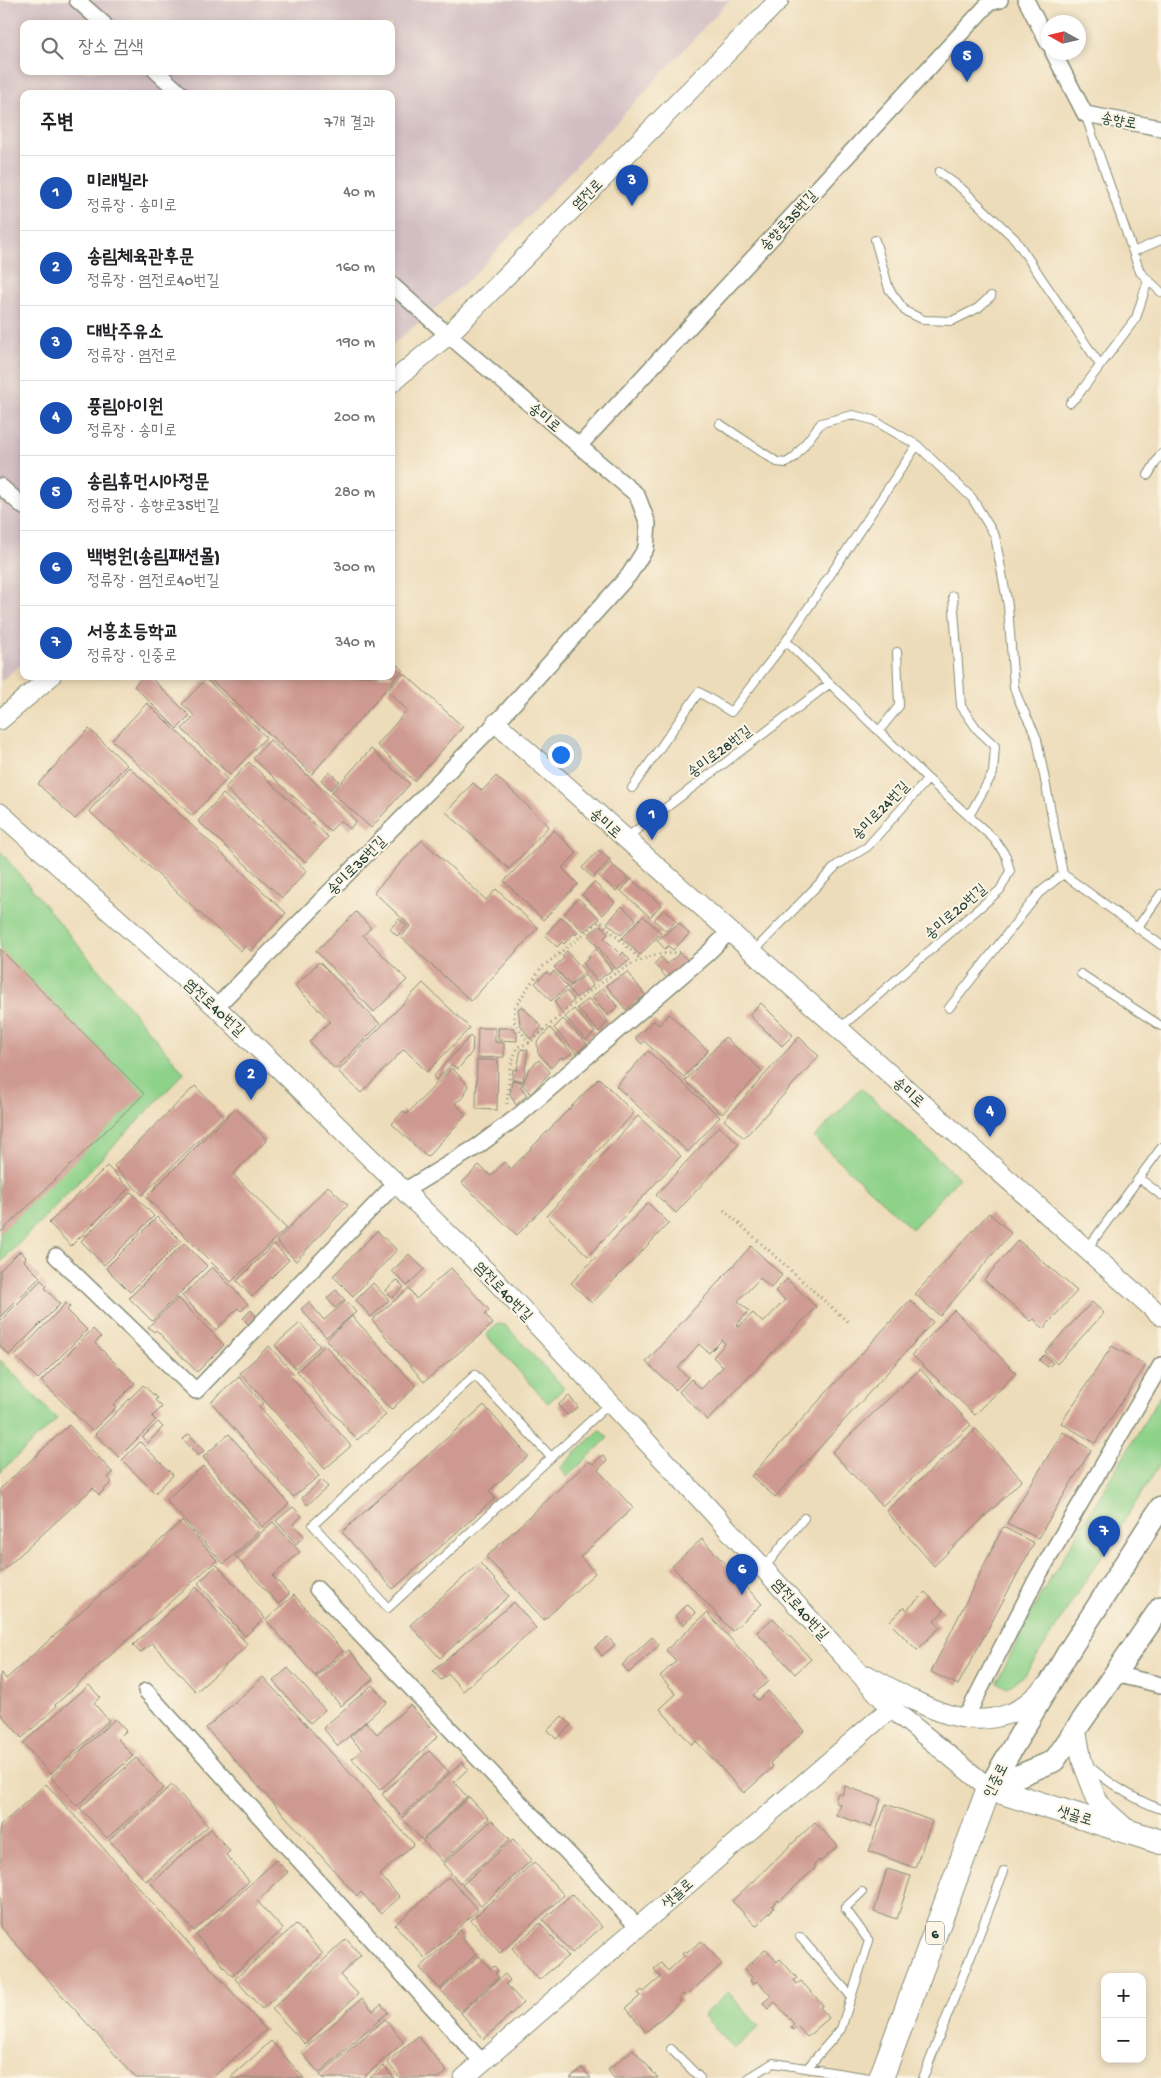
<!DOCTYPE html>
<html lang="ko">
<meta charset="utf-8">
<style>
body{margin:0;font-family:"Gochi Hand","Poor Story",sans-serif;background:#f6f6f6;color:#202124}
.controls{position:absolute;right:15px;bottom:15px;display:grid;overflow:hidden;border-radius:10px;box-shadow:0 2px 8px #0003}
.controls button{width:45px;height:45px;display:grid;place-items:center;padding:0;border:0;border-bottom:1px solid #e0e0e0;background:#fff;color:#202124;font:25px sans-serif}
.compass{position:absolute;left:1041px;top:15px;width:45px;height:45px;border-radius:50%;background:#fff;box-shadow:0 2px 8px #0003;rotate:278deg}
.you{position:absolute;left:560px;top:754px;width:18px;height:18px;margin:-12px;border:4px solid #fff;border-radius:50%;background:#1a73e8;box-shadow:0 0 0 8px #1a73e833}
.badge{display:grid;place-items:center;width:32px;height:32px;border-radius:50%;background:#1f6fb2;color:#fff;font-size:16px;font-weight:700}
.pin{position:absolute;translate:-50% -41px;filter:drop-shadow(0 1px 2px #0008)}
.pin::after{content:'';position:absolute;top:26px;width:18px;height:15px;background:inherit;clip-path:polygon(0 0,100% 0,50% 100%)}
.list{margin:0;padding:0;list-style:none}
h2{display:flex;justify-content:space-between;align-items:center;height:65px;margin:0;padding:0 20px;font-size:21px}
h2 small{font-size:16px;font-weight:400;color:#757577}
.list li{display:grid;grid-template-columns:32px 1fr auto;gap:15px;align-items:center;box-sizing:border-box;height:75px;padding:0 20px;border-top:1px solid #e0e0e0}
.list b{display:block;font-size:19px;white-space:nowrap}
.list p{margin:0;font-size:16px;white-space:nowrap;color:#757577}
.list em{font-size:16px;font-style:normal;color:#757577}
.icon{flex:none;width:28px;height:28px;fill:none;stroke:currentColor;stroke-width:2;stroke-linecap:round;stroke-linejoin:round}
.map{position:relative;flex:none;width:1161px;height:2078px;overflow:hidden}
.search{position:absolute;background:#fff;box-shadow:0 2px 8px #0003;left:20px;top:20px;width:375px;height:55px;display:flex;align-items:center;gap:12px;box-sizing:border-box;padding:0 18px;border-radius:10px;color:#757577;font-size:19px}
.panel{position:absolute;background:#fff;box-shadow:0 2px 8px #0003;left:20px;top:90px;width:375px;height:590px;border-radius:10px}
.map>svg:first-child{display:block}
.industrial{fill:#d2bec2;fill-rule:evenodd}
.green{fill:#8ed28a;stroke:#56885f}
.building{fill:#ce9990}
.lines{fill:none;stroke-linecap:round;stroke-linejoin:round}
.service-casing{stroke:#868c76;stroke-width:10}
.minor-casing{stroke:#868c76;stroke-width:18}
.tertiary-casing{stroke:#868c76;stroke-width:21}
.secondary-casing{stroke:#868c76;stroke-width:24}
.primary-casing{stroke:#868c76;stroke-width:26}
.path{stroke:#868c76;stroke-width:3;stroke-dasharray:1 4;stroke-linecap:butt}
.service{stroke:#fff;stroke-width:8}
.minor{stroke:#fff;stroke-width:15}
.tertiary{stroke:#fff;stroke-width:19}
.secondary{stroke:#fff;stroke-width:21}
.primary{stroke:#fff;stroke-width:24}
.labels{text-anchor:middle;stroke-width:4;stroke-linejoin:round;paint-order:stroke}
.shield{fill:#fcf5e5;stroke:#617469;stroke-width:1}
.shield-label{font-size:14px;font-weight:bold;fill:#1f3d34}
.street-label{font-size:15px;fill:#1f3d34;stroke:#fcf5e5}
</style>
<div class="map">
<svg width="1161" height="2078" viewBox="0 0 1161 2078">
<rect width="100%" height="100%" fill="#fcf5e5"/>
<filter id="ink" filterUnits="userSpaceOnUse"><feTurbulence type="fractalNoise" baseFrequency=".02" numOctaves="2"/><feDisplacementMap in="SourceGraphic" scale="10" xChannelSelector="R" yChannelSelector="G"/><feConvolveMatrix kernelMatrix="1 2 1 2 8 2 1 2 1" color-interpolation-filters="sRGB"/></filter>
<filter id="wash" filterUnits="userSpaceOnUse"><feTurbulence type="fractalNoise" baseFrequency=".0096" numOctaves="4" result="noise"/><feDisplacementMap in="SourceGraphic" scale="20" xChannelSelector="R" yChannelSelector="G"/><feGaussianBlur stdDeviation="1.12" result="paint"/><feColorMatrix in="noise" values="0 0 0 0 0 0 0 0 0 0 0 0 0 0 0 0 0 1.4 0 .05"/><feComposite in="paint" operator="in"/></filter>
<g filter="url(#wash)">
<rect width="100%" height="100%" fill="#eddcb9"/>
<path class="industrial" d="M0,0H730L472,277L391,346V94H24V662L0,682ZM24,24H391V71H24Z"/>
<path class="green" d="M0,851L184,1073L0,1263Z
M861,1088L959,1178L912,1229L814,1138Z
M498,1324L505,1325L564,1388L548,1403L486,1335Z
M0,1360L57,1419L0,1472Z
M1161,1394V1463L1025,1675L1007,1688L997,1682L1041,1594Z
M600,1430L608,1438L567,1477L560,1468Z
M728,1992L759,2027L734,2049L703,2015Z"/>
<g id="blocks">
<path class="building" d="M391,660L403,670L312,774L207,676H391Z
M404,673L463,727L414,781L377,745L407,710L388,691Z
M143,676H149L190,716L177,729L134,686Z
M206,679L266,737L230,775L182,729L195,716L182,704Z
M147,703L227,779L192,816L112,740Z
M89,729L127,765L75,819L38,784Z
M270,740L356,821L350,829L341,820L330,831L253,758Z
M371,749L410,784L371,828L332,792Z
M249,762L328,837L305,862L225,788Z
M129,767L286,913L251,951L245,946L241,951L89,811Z
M329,772L339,781L331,790L321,780Z
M496,776L549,826L509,869L446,812L473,783L482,791Z
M223,794L307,871L282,898L198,821Z
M554,830L577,853L562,868L578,884L543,920L504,881Z
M422,840L486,900L496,889L538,928L471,1001L401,937L410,926L374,892Z
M599,850L610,860L593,878L582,868Z
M610,863L628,878L616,891L599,876Z
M631,879L661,905L650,917L621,891Z
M594,882L615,902L603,915L582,895Z
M578,898L600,919L584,931L564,914Z
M622,906L636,919L621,935L607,923Z
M664,909L676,921L666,931L654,920Z
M356,912L371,928L363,935L407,980L374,1012L316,951Z
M643,916L661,933L640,955L622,938Z
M562,917L578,932L576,935L574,933L564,944L562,942L557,947L545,935Z
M399,919L407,926L397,936L390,929Z
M679,923L689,934L673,950L668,946L665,949L657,940Z
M601,925L608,934L604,938L621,955L623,952L630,960L616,969L588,935Z
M0,949L144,1094L0,1233Z
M596,949L612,970L597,981L583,963L590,958L588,956Z
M567,951L585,972L570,985L554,967L564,958L562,956Z
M680,953L687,960L668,979L654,964L661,957L667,964Z
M319,962L380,1024L335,1069L309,1042L330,1021L295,986Z
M554,971L567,987L551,1001L535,983L547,972L550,975Z
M628,972L645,995L626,1010L606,985Z
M585,975L593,986L576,998L568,988Z
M423,983L470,1028L427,1072L404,1049L361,1093L338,1071Z
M603,988L618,1007L607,1015L592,997Z
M566,991L574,1000L562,1012L554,1002Z
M589,999L608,1021L599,1032L577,1008Z
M761,1003L793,1035L782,1046L749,1015Z
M522,1006L542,1027L530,1039L520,1024L518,1009Z
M574,1009L595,1032L586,1040L565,1017Z
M669,1014L708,1051L684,1077L644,1041L642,1044L636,1039V1036L654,1021L659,1025Z
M563,1019L587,1044L576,1053L554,1028Z
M478,1028H495V1042L504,1043V1057L477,1058Z
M498,1028H514V1031H517V1041L498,1040Z
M550,1028L572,1053L563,1059L561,1057L551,1068L538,1053L537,1042Z
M470,1036L473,1039L472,1052L458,1069L451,1065L437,1080L433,1077Z
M725,1037L762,1071L722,1114L685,1081Z
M799,1037L819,1056L744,1138L724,1120Z
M521,1049L528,1050L523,1081L512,1079L513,1069L517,1070Z
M648,1051L720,1117L688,1152L616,1086Z
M477,1060H498L497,1110L476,1109Z
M539,1060L550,1072L531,1094L523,1085L528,1070Z
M452,1068L468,1085L464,1097L455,1103L466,1115L427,1157L392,1124L403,1111L407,1114Z
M599,1078L634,1113L517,1235L462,1183L479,1165L491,1176L504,1162L511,1169Z
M512,1080L522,1082L521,1087L527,1095L516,1105L510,1094Z
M195,1086L224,1116L142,1195L114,1166Z
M235,1108L267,1140L233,1174L286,1228L231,1282L146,1197Z
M638,1116L681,1156L588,1256L546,1216Z
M719,1126L739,1144L676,1213L656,1195Z
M107,1166L129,1188L71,1246L49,1223Z
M328,1186L348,1205L296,1261L276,1241Z
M131,1192L154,1216L104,1265L81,1241Z
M648,1203L669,1223L592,1303L571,1283Z
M989,1213L1011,1233L940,1316L915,1294Z
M157,1217L181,1241L130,1292L106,1268Z
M377,1231L397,1250L353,1296L333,1276Z
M1018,1240L1077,1291L1043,1329L1034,1319L1031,1321L984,1280Z
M184,1243L207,1266L152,1321L129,1298Z
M274,1244L289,1260L252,1297L237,1281Z
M751,1246L782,1275L771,1288L760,1278L738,1301L749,1311L736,1325L738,1327L753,1313L763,1323L785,1300L775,1291L787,1279L816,1307L708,1420L679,1392L691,1379L701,1389L723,1367L713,1357L725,1344L722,1340L709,1353L699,1344L678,1368L688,1377L676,1390L646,1362Z
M20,1251L26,1257L24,1261L40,1277L0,1317V1270Z
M409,1254L424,1269L407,1286L392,1271Z
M212,1267L248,1304L241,1311L238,1308L216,1330L182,1296Z
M451,1268L489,1310L485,1314L493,1324L424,1382L372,1320L409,1288L416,1299Z
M41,1280L47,1286L45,1288L60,1304L9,1355L0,1346V1321Z
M397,1280L404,1287L392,1298L385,1291Z
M373,1283L389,1300L371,1317L356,1300Z
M336,1290L345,1300L335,1308L327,1298Z
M178,1298L224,1345L197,1372L156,1330L154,1332L148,1327Z
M910,1300L933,1322L775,1497L751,1476Z
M346,1301L356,1312L326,1337L301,1309L309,1302L324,1320Z
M1092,1302L1104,1313L1057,1364L1045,1352Z
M66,1303L70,1307L67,1310L87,1330L38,1379L15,1356Z
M251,1310L256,1316L248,1324L243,1318Z
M954,1310L1016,1373L975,1415L912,1355Z
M352,1316L416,1386L391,1410L326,1340Z
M300,1323L320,1346L295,1368L275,1345Z
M93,1329L101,1337L95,1343L135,1383L113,1405L116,1407L92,1431L41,1381Z
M325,1345L386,1415L357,1440L297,1371Z
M269,1346L294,1374L291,1377L351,1446L325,1469L240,1373Z
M1112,1346L1146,1365L1095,1443L1061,1423Z
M1044,1355L1053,1363L1048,1367L1039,1360Z
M920,1369L971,1425L882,1506L832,1452Z
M239,1377L263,1404L259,1407L319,1476L293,1497L211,1402Z
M143,1385L157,1398L155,1400L162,1407L152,1417L156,1420L119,1457L95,1434Z
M569,1396L578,1407L567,1415L558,1405Z
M484,1405L528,1456L489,1491L495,1498L393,1589L342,1532Z
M158,1422L163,1427L148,1443L143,1437Z
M69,1425L113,1473L108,1477L112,1482L99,1495L93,1488L0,1573V1489Z
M976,1429L1022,1480L934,1566L886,1511Z
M1063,1432L1091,1450L1038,1538L1007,1523Z
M189,1434L204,1451L198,1456L183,1439Z
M229,1434L289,1504L262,1527L203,1457Z
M140,1442L173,1475L155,1493L122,1460Z
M603,1455L607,1461L598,1470L633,1508L580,1557L595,1573L544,1620L486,1557L589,1461L593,1464Z
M203,1466L260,1530L224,1564L166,1500Z
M322,1480L328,1487L307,1505L302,1498Z
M293,1507L302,1516L293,1524L304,1536L296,1544L276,1521Z
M182,1521L217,1560L55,1705L56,1707L22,1738L0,1713V1675L2,1673L6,1679Z
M273,1522L300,1552L273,1576L289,1594L278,1604L235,1556Z
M1003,1527L1034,1543L958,1685L931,1672Z
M702,1539L762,1604L732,1631L672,1566Z
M480,1563L509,1596L440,1658L410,1625Z
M217,1565L265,1618L245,1636L198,1583Z
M196,1587L248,1645L196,1692L152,1643L140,1653L133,1645Z
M925,1592L944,1611L934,1621L940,1627L917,1650L889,1622L904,1607L907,1610Z
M294,1595L343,1651L315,1676L266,1620Z
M514,1602L536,1628L463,1691L448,1674L441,1680L433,1671Z
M687,1604L696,1613L683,1625L675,1616Z
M707,1613L769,1681L753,1695L758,1700L768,1691L804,1731L770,1763L773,1767L744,1793L696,1741L692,1745L660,1709L676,1694L660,1676L676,1661L666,1650Z
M773,1618L811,1659L795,1674L757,1632Z
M608,1637L615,1645L602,1656L595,1647Z
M652,1637L659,1645L629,1673L622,1665Z
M349,1650L373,1679L341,1706L316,1677Z
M288,1668L325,1710L310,1723L273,1681Z
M263,1677L414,1844L380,1875L400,1897L381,1914L361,1892L357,1896L206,1728Z
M89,1685L100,1697L94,1703L109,1721L50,1774L23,1743Z
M372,1685L387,1702L338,1746L323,1728Z
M410,1705L438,1736L380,1790L352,1759L362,1750L350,1737L366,1722L377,1734Z
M562,1716L571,1725L556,1739L548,1730Z
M115,1719L126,1731L118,1739L133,1756L77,1806L51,1777Z
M429,1751L449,1772L401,1816L382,1794Z
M136,1758L164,1788L107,1838L80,1808Z
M462,1762L468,1769L454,1782L467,1797L422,1840L402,1818Z
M46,1784L266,2030L212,2078H136L0,1926V1826Z
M172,1785L208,1826L146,1881L109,1840Z
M845,1786L881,1799L871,1827L836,1815L840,1804L835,1802L838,1793L842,1795Z
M469,1797L489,1818L443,1862L423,1841Z
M886,1804L932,1821L915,1868L869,1851Z
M492,1820L510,1839L460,1883L443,1864Z
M815,1822L838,1846L820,1862L819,1860L814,1865L816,1867L779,1902L778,1900L772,1906L774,1908L756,1926L732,1901Z
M211,1829L230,1851L226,1855L249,1881L194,1931L151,1883Z
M513,1839L532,1860L481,1906L462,1885Z
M276,1860L288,1872L257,1901L283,1929L232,1976L196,1935Z
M534,1862L564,1895L500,1953L471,1920Z
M887,1869L911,1876L897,1919L874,1912Z
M448,1877L478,1910L425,1958L395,1925Z
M572,1894L602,1927L572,1953L543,1920Z
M540,1923L568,1956L539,1980L512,1948Z
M296,1924L323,1954L262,2009L235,1979Z
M460,1930L465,1936L461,1938L476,1954L440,1989L420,1968Z
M346,1939L361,1955L340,1975L358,1994L305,2044L272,2009Z
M701,1941L722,1964L686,1996L683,1994L679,1998L681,2001L646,2032L626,2008L640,1996L638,1993L642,1990L644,1992L661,1977L654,1969L661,1963L668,1971L684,1956L682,1954L685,1951L687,1953Z
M766,1949L777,1962L780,1959L797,1978L794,1980L797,1984L801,1981L823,2005L820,2007L829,2018L807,2037L797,2026L793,2030L791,2027L794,2024L775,2002L768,2009L763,2003L771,1996L757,1981L753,1985L750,1980L753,1978L744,1969Z
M479,1956L491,1969L494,1966L498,1970L495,1974L499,1977L460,2012L441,1990Z
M505,1974L510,1980L506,1984L523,2003L484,2039L461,2013Z
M362,1998L373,2011L381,2004L388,2012L319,2073L301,2052Z
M385,2019L404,2042L363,2078H322L320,2075Z
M418,2036L447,2072L439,2078H400L387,2062Z
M271,2041L304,2078H230Z
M633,2049L658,2078H614L608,2070Z
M383,2066L394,2078H370Z
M582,2068L591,2078H570Z"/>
</g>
</g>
<g filter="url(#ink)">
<use href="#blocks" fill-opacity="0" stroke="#868c76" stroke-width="1"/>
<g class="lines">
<defs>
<path id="service" d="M1085,114L1140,272L1161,292
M939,172L961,188L1015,239L1100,365
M875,240L889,289L905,311L924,320L952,321L978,308L991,296
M1133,252L1161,240
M1070,403L1078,395L1136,318L1148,280
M720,424L777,462L786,463L795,457L821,423L853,415L873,420L917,445L972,498L995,536L1008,606L1014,687C1019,705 1030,721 1037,739L1063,874L1161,945
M1148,475L1161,454
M953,596L961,706L977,729L995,746L993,773L969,816
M786,641L928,779L994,839L1006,856L1010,871L1000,890L840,1028
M879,731L899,706L897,652
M632,788L699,692L731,712L786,641L917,445
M626,838L829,684
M1137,928L1161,894
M753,952L837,865L867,847L928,779
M1081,974L1161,1026
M949,1008L1039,893L1063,874
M1139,1178L1161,1195
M1087,1249L1161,1148
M551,1457L475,1375L313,1525L388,1608L610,1403
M764,1568L804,1518
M1090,1767C1112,1785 1134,1800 1161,1809
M800,1937L850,1995
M671,2049L700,2078
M808,2067L841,2029L869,1941L845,1908L862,1892
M749,2078L773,2063L870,2078
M923,2078L1004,1871"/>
<path id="minor" d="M77,0L104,24
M1026,0L1048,43
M1053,52L1085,114L1161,128
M156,71L181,94
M579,446L989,3L1000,0
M0,486L24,507
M216,1007L496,723L629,575L646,548L648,524L637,495L448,335L391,284
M404,1191L478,1146L518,1116L708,953L729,932
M56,1256L196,1391L396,1183
M317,1589L638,1927
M1114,1674L1161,1685
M146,1691L482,2062
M965,1719L1037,1578L1161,1365"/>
<path id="tertiary" d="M391,383L448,335L779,0
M0,720L51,676
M496,723L1161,1316
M0,813L216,1007L491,1276L703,1502L891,1708L989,1788
M867,1675C911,1698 962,1735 1013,1712C1025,1707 1036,1694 1046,1686
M1076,1728L1082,1761L1098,1803L1128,1830
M464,2078L891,1708"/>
<path id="secondary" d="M989,1788L1067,1654L1161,1507
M989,1788L1054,1761L1161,1607"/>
<path id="primary" d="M881,2078L989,1788L1161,1842"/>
</defs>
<use href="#service" class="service-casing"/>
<use href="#minor" class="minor-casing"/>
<use href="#tertiary" class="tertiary-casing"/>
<use href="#secondary" class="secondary-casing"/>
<use href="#primary" class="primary-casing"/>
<path class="path" d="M529,1043L514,1021L515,1007L541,968L600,921L642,961
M507,1104L510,1068L517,1047L529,1043C562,1014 613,966 655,955C664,953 673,953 682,952
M724,1210L849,1323"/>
<use href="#service" class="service"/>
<use href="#minor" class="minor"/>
<use href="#tertiary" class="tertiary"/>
<use href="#secondary" class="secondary"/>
<use href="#primary" class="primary"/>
</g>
</g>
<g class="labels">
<rect class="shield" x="926" y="1921.5" width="18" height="23" rx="4"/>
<g class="shield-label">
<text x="935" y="1938">6</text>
</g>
<g class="street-label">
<text transform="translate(1119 120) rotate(11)" y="5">송향로</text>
<text transform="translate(587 194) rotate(-45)" y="5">염전로</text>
<text transform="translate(788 220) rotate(-47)" y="5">송향로35번길</text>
<text transform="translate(545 417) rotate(40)" y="5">송미로</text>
<text transform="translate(719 751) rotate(-37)" y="5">송미로28번길</text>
<text transform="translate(880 810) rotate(-46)" y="5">송미로24번길</text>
<text transform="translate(606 823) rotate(42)" y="5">송미로</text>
<text transform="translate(356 865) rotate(-45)" y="5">송미로35번길</text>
<text transform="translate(955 911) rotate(-41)" y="5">송미로20번길</text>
<text transform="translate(215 1007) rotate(43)" y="5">염전로40번길</text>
<text transform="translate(909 1092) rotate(42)" y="5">송미로</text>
<text transform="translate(504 1291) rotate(46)" y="5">염전로40번길</text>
<text transform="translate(801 1609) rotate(48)" y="5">염전로40번길</text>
<text transform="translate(995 1780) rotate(-63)" y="5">인중로</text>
<text transform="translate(1075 1815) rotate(17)" y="5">샛골로</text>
<text transform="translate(677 1893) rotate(-41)" y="5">샛골로</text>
</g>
</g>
</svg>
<div class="controls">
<button>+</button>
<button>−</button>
</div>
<svg class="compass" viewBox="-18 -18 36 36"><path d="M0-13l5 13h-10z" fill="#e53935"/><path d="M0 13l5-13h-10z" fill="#757577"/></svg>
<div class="you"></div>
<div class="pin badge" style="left:652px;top:840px;background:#1a4fb4">1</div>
<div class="pin badge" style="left:251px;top:1100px;background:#1a4fb4">2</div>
<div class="pin badge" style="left:632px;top:206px;background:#1a4fb4">3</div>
<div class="pin badge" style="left:990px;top:1137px;background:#1a4fb4">4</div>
<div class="pin badge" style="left:967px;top:82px;background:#1a4fb4">5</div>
<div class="pin badge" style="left:742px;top:1595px;background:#1a4fb4">6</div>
<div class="pin badge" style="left:1104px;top:1557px;background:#1a4fb4">7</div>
<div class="search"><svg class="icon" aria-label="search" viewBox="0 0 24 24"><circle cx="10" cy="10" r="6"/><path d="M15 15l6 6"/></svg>장소 검색</div>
<section class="panel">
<h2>주변<small>7개 결과</small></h2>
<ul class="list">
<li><span class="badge" style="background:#1a4fb4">1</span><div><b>미래빌라</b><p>정류장 · 송미로</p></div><em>40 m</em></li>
<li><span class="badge" style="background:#1a4fb4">2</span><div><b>송림체육관후문</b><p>정류장 · 염전로40번길</p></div><em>160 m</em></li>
<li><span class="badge" style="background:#1a4fb4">3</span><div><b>대박주유소</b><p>정류장 · 염전로</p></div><em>190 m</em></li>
<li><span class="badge" style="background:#1a4fb4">4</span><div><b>풍림아이원</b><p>정류장 · 송미로</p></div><em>200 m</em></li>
<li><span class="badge" style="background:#1a4fb4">5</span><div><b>송림휴먼시아정문</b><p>정류장 · 송향로35번길</p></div><em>280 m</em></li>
<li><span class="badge" style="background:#1a4fb4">6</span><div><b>백병원(송림패션몰)</b><p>정류장 · 염전로40번길</p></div><em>300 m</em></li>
<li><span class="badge" style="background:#1a4fb4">7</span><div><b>서흥초등학교</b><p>정류장 · 인중로</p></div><em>340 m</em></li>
</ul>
</section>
</div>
